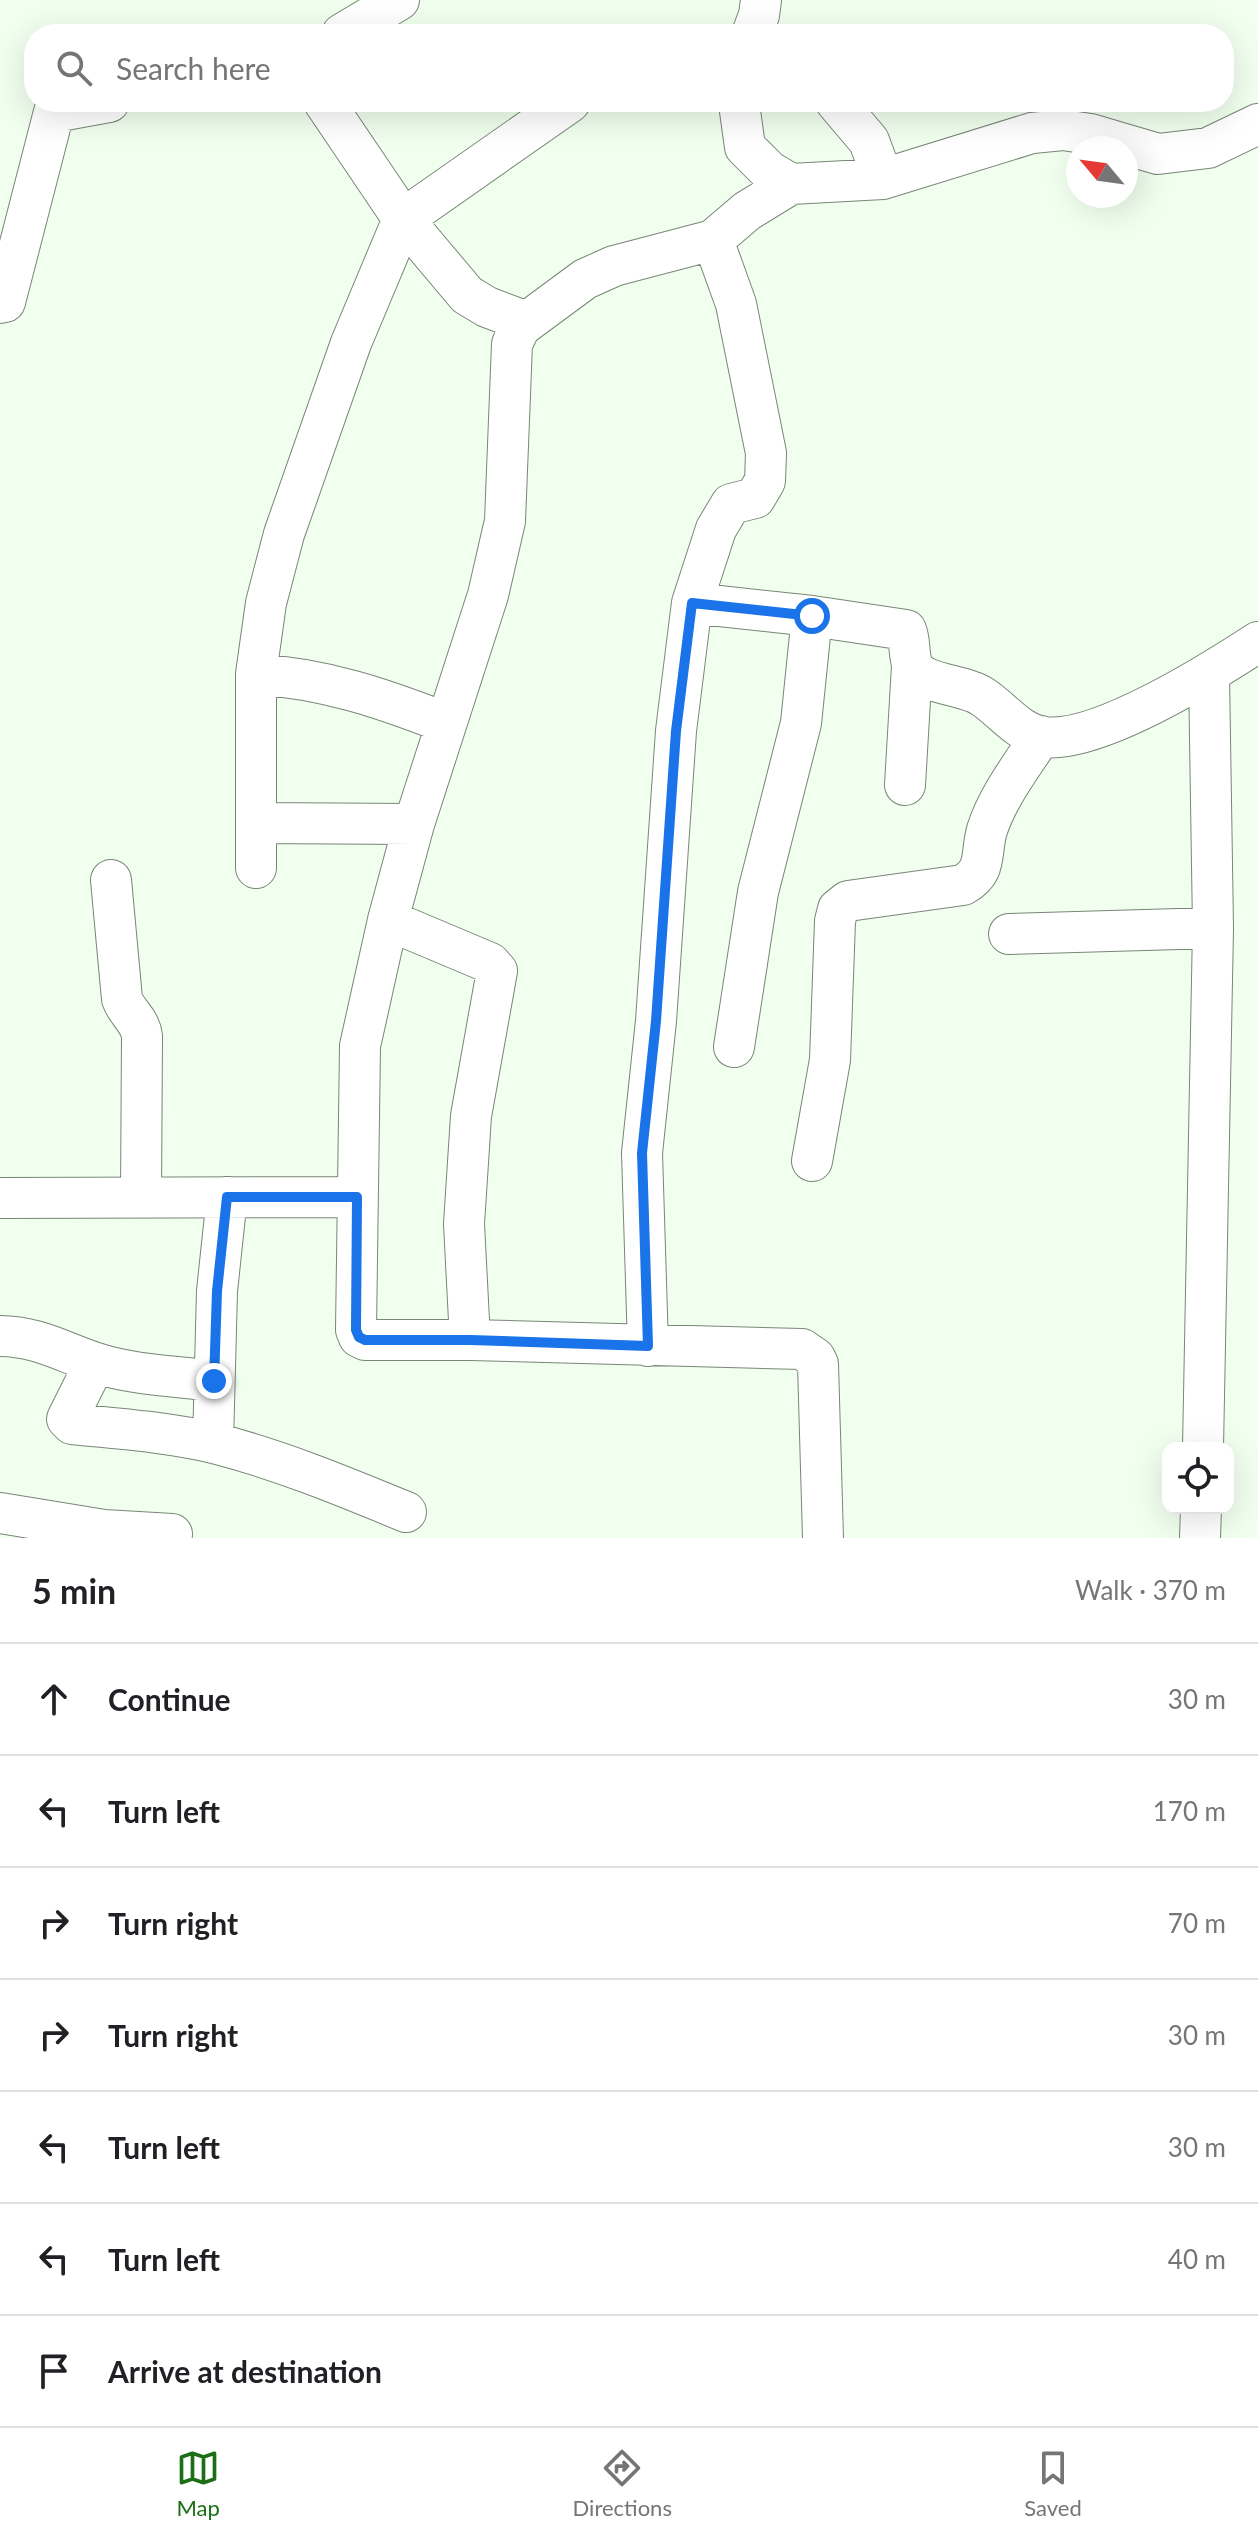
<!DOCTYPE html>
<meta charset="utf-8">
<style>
body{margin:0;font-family:Lato,sans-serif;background:#f2f2f2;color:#202124}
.controls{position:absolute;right:24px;bottom:24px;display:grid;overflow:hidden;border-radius:16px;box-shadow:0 8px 32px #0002}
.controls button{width:72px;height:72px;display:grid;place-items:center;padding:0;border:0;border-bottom:2px solid #e0e0e0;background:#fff;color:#202124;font:40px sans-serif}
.compass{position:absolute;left:1066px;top:136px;width:72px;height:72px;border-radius:50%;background:#fff;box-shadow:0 8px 32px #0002;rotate:299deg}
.stop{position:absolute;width:24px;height:24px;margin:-18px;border:6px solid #1a73e8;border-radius:50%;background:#fff}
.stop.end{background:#1a73e8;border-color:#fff;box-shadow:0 2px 8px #0008}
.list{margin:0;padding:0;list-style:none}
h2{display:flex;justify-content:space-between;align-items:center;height:104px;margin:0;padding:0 32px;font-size:34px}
h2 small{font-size:26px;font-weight:400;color:#757577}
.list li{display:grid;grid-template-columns:52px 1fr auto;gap:24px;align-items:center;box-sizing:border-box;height:112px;padding:0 32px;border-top:2px solid #e0e0e0}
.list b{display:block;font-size:30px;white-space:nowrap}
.list em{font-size:26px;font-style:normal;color:#757577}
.icon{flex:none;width:44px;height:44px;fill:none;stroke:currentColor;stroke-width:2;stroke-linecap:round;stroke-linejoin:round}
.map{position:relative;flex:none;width:1258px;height:1538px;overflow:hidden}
.search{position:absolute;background:#fff;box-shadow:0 8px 32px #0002;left:24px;right:24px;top:24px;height:88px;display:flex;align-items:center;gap:20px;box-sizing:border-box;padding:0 28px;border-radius:32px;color:#757577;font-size:30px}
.sheet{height:888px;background:#fff}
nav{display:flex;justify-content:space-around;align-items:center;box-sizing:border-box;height:112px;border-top:2px solid #e0e0e0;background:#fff;font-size:22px;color:#757577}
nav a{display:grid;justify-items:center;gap:4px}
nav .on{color:#1d6f16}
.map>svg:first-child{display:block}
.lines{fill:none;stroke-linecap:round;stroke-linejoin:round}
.minor-casing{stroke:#798677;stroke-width:42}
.minor{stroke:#fff;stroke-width:40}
.route{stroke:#1a73e8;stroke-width:10}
</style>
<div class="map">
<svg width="1258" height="1538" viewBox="0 0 1258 1538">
<rect width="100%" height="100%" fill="#f0ffee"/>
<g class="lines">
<defs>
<path id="minor" d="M342,34L399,0
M752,34L759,15L761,0
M324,102L403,219L467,295L487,307L516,318
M741,102L740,111L745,147L769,171L791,184L883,179L1032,133L1063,130L1090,134L1158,154L1208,148L1258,124
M836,102L869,141L883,179
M713,240L614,266L585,279L520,327L512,344L505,521L488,595L414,824L388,920L360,1046L356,1330L359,1337L365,1340H470L802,1349L815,1358L818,1364L823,1538
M0,303L5,302L54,112L109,102
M692,603L812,616L906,630C911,642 908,656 913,666C921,685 964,684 983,697C1004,711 1018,733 1044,737C1098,744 1212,672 1258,642
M256,674C326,679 382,698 446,723
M905,785L912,666
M256,823L414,824
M256,868V674L266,603L284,534L351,343L403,219L570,102
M111,880L122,999C127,1013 140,1020 142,1036L141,1197
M388,920L490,963L497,971L471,1116L464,1224L470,1340
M1009,934L1213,928
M734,1047L758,892L801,723L812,616
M812,1161L830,1060L835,921L838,909L848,901L963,885C988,871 980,854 987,830C998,796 1021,767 1041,736
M0,1198L357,1197
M0,1336C36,1336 63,1352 96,1363C133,1375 175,1376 214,1381
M648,1346L642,1153L656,1021L676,731L692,603L716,529L731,504L755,498L765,481L766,453L736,304L713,240L747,211L791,184
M95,1363L67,1419L72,1424C119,1429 168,1432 214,1443C280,1460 343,1486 406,1512
M213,1443L217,1291L227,1197
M1203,1448L1213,928L1209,674
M0,1513L104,1530L172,1534
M1200,1538L1201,1508"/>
</defs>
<use href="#minor" class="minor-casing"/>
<use href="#minor" class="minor"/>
</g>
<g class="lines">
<path class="route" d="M214,1381L217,1291L227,1197H357L356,1330L359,1337L365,1340H470L648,1346L642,1153L656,1021L676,731L692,603L812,616"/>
</g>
</svg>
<div class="controls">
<button><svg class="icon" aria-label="locate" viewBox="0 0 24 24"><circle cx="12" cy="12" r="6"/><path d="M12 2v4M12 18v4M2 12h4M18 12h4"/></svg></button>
</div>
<svg class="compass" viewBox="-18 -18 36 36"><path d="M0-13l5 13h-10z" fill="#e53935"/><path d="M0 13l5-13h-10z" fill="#757577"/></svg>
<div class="stop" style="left:812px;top:616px"></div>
<div class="stop end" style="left:214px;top:1381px"></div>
<div class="search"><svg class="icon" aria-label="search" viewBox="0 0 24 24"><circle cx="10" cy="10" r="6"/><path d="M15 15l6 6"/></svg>Search here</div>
</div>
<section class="sheet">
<h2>5 min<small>Walk · 370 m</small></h2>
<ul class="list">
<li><svg class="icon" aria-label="ahead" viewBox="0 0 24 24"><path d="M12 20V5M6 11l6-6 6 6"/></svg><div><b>Continue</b></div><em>30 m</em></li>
<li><svg class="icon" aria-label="left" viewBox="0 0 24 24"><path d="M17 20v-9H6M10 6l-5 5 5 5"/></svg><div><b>Turn left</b></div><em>170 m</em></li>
<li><svg class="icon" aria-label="right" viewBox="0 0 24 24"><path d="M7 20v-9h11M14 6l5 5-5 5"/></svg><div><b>Turn right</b></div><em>70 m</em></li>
<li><svg class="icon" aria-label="right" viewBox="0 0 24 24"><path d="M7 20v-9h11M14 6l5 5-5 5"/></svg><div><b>Turn right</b></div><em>30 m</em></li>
<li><svg class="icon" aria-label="left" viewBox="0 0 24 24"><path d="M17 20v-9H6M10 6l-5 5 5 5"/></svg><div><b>Turn left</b></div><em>30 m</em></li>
<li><svg class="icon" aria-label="left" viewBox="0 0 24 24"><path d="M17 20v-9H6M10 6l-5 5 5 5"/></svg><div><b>Turn left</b></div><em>40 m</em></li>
<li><svg class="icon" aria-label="arrive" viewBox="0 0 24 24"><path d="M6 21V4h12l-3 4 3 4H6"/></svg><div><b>Arrive at destination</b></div></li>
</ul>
</section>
<nav>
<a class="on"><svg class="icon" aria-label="map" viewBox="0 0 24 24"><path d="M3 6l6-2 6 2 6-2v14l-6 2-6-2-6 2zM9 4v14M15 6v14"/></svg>Map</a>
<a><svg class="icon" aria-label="directions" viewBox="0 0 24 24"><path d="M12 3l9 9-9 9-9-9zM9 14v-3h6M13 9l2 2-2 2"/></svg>Directions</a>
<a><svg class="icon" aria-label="saved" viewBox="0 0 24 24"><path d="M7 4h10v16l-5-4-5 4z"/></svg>Saved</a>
</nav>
